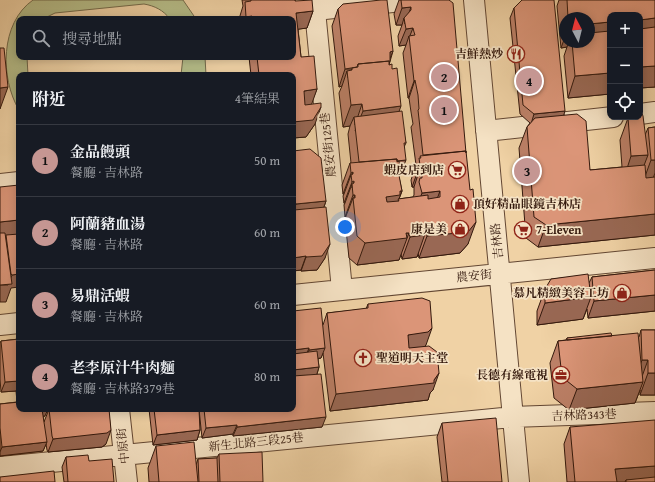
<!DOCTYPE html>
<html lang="zh-TW">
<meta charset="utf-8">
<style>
body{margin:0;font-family:"Gentium Book Plus","Noto Serif TC",serif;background:#242831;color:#f1f3f6}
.controls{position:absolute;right:12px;top:12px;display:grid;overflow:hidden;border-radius:8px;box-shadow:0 2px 10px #0003}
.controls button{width:36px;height:36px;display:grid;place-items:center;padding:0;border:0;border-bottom:1px solid #363941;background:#171b24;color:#f1f3f6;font:20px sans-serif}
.compass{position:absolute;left:559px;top:12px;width:36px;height:36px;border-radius:50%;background:#171b24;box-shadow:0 2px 10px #0003;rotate:353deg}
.you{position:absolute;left:345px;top:227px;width:14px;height:14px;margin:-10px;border:3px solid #fff;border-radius:50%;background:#1a73e8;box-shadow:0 0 0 6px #1a73e833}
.badge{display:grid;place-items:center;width:26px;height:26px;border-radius:50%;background:#c59692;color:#111;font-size:13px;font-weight:700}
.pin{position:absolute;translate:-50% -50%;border:2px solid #fff;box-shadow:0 1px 4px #0006}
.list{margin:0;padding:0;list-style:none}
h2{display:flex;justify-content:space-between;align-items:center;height:52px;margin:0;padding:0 16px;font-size:17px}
h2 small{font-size:13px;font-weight:400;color:#9ea1a6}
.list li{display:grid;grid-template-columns:26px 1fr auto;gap:12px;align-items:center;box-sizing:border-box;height:72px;padding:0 16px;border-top:1px solid #363941}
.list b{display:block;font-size:15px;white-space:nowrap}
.list p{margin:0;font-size:13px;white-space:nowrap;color:#9ea1a6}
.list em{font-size:13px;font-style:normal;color:#9ea1a6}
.icon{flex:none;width:22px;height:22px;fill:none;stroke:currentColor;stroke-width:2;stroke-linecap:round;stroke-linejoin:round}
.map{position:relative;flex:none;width:655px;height:482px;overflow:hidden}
.search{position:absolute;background:#171b24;box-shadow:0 2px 10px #0003;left:16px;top:16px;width:280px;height:44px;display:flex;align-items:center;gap:10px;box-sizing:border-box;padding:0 14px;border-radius:8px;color:#9ea1a6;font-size:15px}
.panel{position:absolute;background:#171b24;box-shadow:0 2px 10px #0003;left:16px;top:72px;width:280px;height:340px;border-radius:8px}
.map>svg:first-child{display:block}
.green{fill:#b6bd89;stroke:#756b4b}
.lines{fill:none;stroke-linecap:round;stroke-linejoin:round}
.minor-casing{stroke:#634733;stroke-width:22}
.minor{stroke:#f5e2c4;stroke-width:20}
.wall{fill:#bc8067;stroke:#34190d;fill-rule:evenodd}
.shaded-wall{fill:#996854;stroke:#34190d}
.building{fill:#db9578;stroke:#34190d}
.labels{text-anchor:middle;stroke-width:3.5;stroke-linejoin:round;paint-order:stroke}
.poi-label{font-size:12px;font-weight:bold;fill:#34190d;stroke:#f5e2c4;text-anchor:end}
.street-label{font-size:12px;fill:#34190d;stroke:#f5e2c4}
</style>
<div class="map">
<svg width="655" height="482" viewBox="0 0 655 482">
<rect width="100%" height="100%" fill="#f0d2a5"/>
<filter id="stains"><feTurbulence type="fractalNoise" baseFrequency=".005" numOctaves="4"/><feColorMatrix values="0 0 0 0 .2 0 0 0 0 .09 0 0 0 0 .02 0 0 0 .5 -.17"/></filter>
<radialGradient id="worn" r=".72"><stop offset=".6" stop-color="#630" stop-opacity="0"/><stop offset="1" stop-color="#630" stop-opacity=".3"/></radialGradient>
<path class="green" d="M33,0H183L196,19H170C163,10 155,6 144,4L55,13L43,19H19V57H27L28,75H19V110C0,78 0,23 33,0Z
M183,57H205L206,75H181Z"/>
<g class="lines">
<defs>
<path id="minor" d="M314,0L342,290
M474,0L519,482
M315,10L412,0
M640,114L655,112
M486,131L613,117
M0,184L19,182
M293,295L655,258
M0,325L19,323
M119,409L127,482
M0,467L512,417L655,412"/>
</defs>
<use href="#minor" class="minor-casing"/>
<use href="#minor" class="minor"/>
</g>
<path class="wall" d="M242,0H295V1L313,11L307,28L298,29L301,57L317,89L311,104L315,124L306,137L293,138V75H251L249,57H293V19H239L243,6Z
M399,0H449L468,244L460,253L419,258L418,253L417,257L402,259L401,254L399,260L357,265L349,258L345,220L346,216L345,217L344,205L345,203H344L343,196L344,194H343L342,185L350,163H351L348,134L350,126L343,127L339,93L342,86L339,87L332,26L338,9L393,51L389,65L406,143L404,147L399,177L402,191L399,199L413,197L414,195V187H412L411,180L416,165L411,127L413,124L411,112L409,98H408L403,53L406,45L399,46L398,36L402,25H396L394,14Z
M559,0H655V87L640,88V15H610V94L568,98L564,56L567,47L561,48L557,6ZM565,18H589V42H565Z
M514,8L590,170L622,167L620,140L628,118L645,135L648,128L655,127V235L538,247L526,238L519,148L527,127L530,123L520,114L510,18Z
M293,151L326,201L324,207L325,258L317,270L301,271V270L293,271Z
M655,270V311L588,318L587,309L583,319L537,325V311L545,289L589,283L592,277Z
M368,304L426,345L425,346L433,390L430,393L428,400L330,411L323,353L321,358L318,359L319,367L317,374L322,427L233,436V434L202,438L199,409L200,430L197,440L153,445L149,409H293V311L323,325L327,313L366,309Z
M641,330H655V395H640V390L635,403L569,410L554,398L550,363L558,341L566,340L567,338L612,336L639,337Z
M19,339V409L45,416H43L44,422L49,409L106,444L102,447L48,452L47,450L46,444L43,451L0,456V404L17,402L16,391L1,392L0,379V343L1,341Z
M442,423L502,482H442L437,437Z
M570,427L655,482H567L564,444Z
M156,446L196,465L198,459L217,458L219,454L263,482H149L148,468Z
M66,457L89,461L114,482H64L62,467Z"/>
<path class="shaded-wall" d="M411,7L405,24L404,18L402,25H396L402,8Z
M313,11L307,28L293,30L296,13Z
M252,16L251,19H245L246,17Z
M655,18V39L640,40V20Z
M610,22V43L589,42V24Z
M413,28L409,38V36L406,45L399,46L406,29Z
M565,37V42H569L567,47L561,48Z
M393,51L389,61H390L384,78L390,52Z
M655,66V87L640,88V67Z
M345,69H352L348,78L347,71L342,86L339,87Z
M610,73V94L568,98L575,76Z
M415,80L409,98H408L414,81Z
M8,87L0,109V88Z
M317,89L311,106L298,108L304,91Z
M362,104L355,125L354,117L350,126L343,127L351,105Z
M401,106L393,128L355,131L363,111Z
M321,107L315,124L306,137L293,138V122Z
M565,111L562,121L531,124L534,114Z
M648,155L640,176L624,178L631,156Z
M406,160L399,177L354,182L352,188V184L345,203H344L352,182L359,165Z
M651,160H655V173L652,181L643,182Z
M420,165H421L414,187H412Z
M353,172L351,177V175L344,194H343L351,173Z
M400,191H402L392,217L378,218L386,197Z
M440,191L432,213L414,215L422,193Z
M353,195H355L353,200V198L346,216L345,217Z
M326,201L321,215L294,212V210L293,212L296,204Z
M293,202H295L293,208Z
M655,214V235L538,247L546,225Z
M19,220V241L0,243V222Z
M476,222L468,244L460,253L419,258L427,236Z
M426,231L417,257L402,259L410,237Z
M406,233H409L399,260L357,265L365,243Z
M330,244L325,258L317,270L301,271L306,257Z
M306,256L301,270L293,271V258Z
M19,274V287L11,288L6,302H0V285H8L12,275Z
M655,295V311L588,318L594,301Z
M591,297L583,319L537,325L545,303Z
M432,328L426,345L422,350L401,352L408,335Z
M309,348L305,358L293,360V350Z
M325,348L321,358L305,360L309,350Z
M642,360H648L640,382H634Z
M319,367L316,377L293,379V370Z
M439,373L433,390L430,393L428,400L330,411L336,394L434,380Z
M648,373H655V395H640Z
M19,381V383L16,391L1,392L5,382Z
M643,382L635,403L569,410L577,389Z
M41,409H48L45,416L38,417Z
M326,417L322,427L233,436L237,427Z
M237,425L233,434L202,438L206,428Z
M111,430L106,444L102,447L48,452L53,439Z
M200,430L197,440L153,445L157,435Z
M47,442L43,451L0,456V452L2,447Z
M655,466V482L626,480L625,482H611L615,469Z"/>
<path class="building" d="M251,0H295V1L312,0L313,11L296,13L301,57L314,56L317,89L304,91L305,105L321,103V107L313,120L293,122V75H259L257,57H293V19H253L252,16L246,17L245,2L251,1Z
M381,0H387L393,51L390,52V61L358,64L357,67L345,69L338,9L343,4Z
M401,0H449L453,3L466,153V151L423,155L418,110L419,109L418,95L415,80L414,81L409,36L415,35L414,32L413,28L406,29L404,18L411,10V7L402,8Z
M522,0H554L565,111L534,114L523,105L514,8Z
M567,0H655V18L640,20V15H610V22L589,24V18H568Z
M655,27V66L640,67V29Z
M610,31V73L575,76L572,42H589V33Z
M0,48H4L8,87L0,88Z
M389,61V65L392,64V69L397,68L401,106L363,111L362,104L351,105L347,71L352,70V68L358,67V64Z
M640,109L643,116L648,155L631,156L628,118V117H640Z
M402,111L406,143H404L406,160L397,161V159L359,162L354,117Z
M577,114L586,121L590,170L645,165L646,178L655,177V214L546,225L534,217L527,127L535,118Z
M655,127V160H651L648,128Z
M310,149L321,158L326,201L296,204L295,202H293V151Z
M466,151L470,190L473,189L476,222L468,232L427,236L426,231L424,232L425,235L410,237L409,233H406L407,238L365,243L357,236L353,198H355V195H353L352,184L354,183V181L352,182L351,175L353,174V172L351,173L350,163L397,159V162L399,161L400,170H398L402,191H400V195L386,197L387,202L399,201L398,199L428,195V199L440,197V191L422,193L419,182L420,178H422L421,165H420L419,158H421L420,156Z
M19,185V220L0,222V187Z
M326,207L330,244L322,256L306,257V256L293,258V212H294V210Z
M0,233H5L12,284L0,285Z
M19,234V274L12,275L11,274L6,235Z
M655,270V295L594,301L592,277Z
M588,274L591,297L545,303V289L551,279Z
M422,298L430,301L432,328L428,332L408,335L409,348L429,346L437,352L439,373L434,380V383L336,394L327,313L368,308V304Z
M321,308L325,348L309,350V348L293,350V311Z
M641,330H655V373H648V360H642Z
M611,333L612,336L567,340V338Z
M638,333L643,382L577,389L562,377L558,341Z
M19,339V381L5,382L1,341Z
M317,351L319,367L293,370V354Z
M321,374L326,417L237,427V425L206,428L204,409H293V376Z
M19,402V409H42L47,442L2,447L0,428V404Z
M49,409H109L111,430L107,433L53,439L52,436Z
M154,409H199L200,430L157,435Z
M496,418L502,482H448L442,423Z
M655,420V466L615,469L617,482H575L570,427Z
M194,442L198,482H159L156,446Z
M262,452L263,482H220L219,454Z
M88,455L89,461L112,459L114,482H68L66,457Z
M217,458L218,482H199L198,459Z
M54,471L55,482H0V477Z
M655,477V482H626V480Z"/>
<defs>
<symbol id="restaurant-ring" viewBox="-11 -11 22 22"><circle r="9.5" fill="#f5e2c4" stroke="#8f2418" stroke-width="1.5"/><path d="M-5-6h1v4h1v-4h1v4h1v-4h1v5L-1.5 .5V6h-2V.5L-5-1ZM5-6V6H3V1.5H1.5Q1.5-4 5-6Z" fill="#8f2418"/></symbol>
<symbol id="supermarket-ring" viewBox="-11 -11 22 22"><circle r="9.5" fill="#f5e2c4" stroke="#8f2418" stroke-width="1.5"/><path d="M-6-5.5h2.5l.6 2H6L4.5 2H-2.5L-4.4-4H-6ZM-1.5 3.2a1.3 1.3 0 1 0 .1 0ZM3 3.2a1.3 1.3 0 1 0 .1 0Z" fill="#8f2418"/></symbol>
<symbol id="shop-ring" viewBox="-11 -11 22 22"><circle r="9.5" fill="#f5e2c4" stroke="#8f2418" stroke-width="1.5"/><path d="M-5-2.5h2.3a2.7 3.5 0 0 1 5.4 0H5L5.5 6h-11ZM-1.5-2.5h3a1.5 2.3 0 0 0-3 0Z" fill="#8f2418"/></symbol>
<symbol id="church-ring" viewBox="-11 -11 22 22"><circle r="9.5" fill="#f5e2c4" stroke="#8f2418" stroke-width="1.5"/><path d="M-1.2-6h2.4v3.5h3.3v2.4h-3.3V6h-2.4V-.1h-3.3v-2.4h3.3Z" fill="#8f2418"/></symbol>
<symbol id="office-ring" viewBox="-11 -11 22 22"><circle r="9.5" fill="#f5e2c4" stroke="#8f2418" stroke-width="1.5"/><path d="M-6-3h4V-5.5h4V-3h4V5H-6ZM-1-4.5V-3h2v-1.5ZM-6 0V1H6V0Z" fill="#8f2418"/></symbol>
</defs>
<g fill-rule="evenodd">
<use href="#restaurant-ring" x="506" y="44" width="20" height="20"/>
<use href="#supermarket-ring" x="447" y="160" width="20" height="20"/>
<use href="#shop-ring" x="450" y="194" width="20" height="20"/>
<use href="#shop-ring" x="450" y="219" width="20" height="20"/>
<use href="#supermarket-ring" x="513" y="220" width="20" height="20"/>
<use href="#shop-ring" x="612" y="283" width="20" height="20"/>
<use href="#church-ring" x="353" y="348" width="20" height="20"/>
<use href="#office-ring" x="551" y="365" width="20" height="20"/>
</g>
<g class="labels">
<g class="poi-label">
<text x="503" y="58">吉鮮熱炒</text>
<text x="444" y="174">蝦皮店到店</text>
<text x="473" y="208" text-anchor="start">頂好精品眼鏡吉林店</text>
<text x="447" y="233">康是美</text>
<text x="536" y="234" text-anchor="start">7-Eleven</text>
<text x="609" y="297">慕凡精緻美容工坊</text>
<text x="376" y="362" text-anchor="start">聖道明天主堂</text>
<text x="548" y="379">長德有線電視</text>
</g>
<g class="street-label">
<text transform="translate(328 145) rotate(-96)" y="4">農安街125巷</text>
<text transform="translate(497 241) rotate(-96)" y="4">吉林路</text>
<text transform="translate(474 276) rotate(-6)" y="4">農安街</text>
<text transform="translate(584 415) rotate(-2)" y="4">吉林路343巷</text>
<text transform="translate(256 442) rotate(-6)" y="4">新生北路三段25巷</text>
<text transform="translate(123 446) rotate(-96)" y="4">中原街</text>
</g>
</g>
<rect width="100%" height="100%" filter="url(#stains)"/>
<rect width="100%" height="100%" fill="url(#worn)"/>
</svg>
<div class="controls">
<button>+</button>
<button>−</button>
<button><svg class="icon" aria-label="locate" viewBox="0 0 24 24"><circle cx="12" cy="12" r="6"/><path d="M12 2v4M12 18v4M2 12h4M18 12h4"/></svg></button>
</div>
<svg class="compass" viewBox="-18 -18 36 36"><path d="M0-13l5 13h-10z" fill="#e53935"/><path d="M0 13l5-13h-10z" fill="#9ea1a6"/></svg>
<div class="you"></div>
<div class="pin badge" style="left:444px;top:110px">1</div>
<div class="pin badge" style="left:444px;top:77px">2</div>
<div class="pin badge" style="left:527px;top:171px">3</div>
<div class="pin badge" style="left:529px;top:81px">4</div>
<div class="search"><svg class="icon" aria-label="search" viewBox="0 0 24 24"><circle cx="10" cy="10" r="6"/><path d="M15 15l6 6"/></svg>搜尋地點</div>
<section class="panel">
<h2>附近<small>4筆結果</small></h2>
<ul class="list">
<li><span class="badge">1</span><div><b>金品饅頭</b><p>餐廳 · 吉林路</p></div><em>50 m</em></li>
<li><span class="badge">2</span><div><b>阿蘭豬血湯</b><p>餐廳 · 吉林路</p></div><em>60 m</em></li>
<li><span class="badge">3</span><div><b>易鼎活蝦</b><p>餐廳 · 吉林路</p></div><em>60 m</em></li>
<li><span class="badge">4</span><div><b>老李原汁牛肉麵</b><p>餐廳 · 吉林路379巷</p></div><em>80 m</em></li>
</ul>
</section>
</div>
